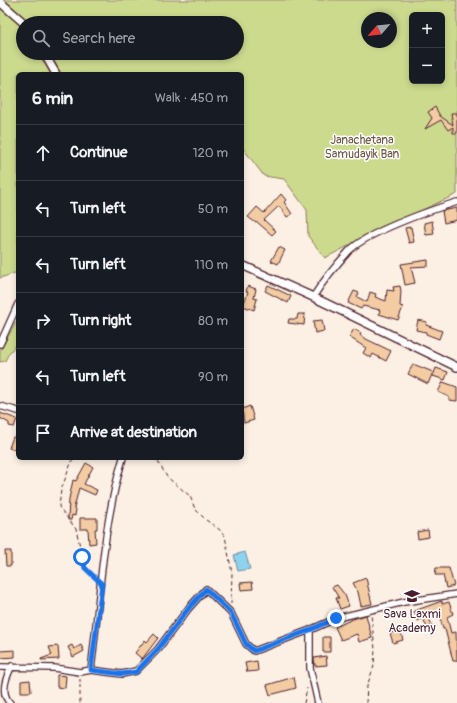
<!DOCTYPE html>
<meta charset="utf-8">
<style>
body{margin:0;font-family:Pangolin,sans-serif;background:#242831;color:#f1f3f6}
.controls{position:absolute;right:12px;top:12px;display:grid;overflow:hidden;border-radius:6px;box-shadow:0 2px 6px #0003}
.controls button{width:36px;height:36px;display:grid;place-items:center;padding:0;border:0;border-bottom:1px solid #363941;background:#171b24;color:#f1f3f6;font:20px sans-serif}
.compass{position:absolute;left:361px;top:12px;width:36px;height:36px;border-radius:50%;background:#171b24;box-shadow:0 2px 6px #0003;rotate:242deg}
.stop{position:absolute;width:12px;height:12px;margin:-9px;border:3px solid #1a73e8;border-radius:50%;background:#fff}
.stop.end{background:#1a73e8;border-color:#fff;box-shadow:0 1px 4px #0008}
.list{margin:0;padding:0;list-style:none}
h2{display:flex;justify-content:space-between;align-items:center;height:52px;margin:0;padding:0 16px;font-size:17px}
h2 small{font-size:13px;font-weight:400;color:#9ea1a6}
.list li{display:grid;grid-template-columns:26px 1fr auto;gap:12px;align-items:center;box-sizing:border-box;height:56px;padding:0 16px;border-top:1px solid #363941}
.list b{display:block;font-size:15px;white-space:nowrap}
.list em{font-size:13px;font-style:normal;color:#9ea1a6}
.icon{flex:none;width:22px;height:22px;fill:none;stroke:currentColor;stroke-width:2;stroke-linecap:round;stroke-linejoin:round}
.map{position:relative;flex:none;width:457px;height:703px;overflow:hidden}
.search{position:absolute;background:#171b24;box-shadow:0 2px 6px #0003;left:16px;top:16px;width:228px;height:44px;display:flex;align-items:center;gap:10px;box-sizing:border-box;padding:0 14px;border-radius:22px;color:#9ea1a6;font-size:15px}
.panel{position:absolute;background:#171b24;box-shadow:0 2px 6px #0003;left:16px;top:72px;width:228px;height:388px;border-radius:6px}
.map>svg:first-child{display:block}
.green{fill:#ccda8e;stroke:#8b7c5c;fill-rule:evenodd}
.water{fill:#8dd3ee;stroke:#728ba0}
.building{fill:#f4cca4;stroke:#4a1f2b}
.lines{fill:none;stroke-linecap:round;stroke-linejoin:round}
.minor-casing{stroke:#4a1f2b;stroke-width:8}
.tertiary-casing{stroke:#4a1f2b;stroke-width:10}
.path{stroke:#4a1f2b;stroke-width:1;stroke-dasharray:4 3;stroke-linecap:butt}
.minor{stroke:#fff;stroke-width:5.5}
.tertiary{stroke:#fff;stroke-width:7}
.route{stroke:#1a73e8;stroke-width:5}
.labels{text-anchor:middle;stroke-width:3;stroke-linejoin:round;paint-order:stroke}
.park-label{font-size:12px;fill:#715749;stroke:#fff}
.poi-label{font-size:12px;fill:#4a1f2b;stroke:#fff}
</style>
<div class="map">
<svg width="457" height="703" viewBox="0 0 457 703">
<rect width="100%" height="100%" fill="#fcf0e4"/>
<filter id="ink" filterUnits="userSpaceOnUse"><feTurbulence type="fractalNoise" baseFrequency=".025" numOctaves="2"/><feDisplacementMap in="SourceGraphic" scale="8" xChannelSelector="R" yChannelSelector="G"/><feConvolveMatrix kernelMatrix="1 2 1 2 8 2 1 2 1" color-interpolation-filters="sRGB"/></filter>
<g filter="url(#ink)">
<path class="green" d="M0,0H457V194L381,229L325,258L308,236L307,210L284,179L264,176L242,147V74H18V272L0,278ZM412,15H442V81H412ZM367,18H391V42H367ZM23,23H237V53H23Z
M18,319V343L9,353L5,361L0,362V351Z"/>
<path class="water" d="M245,552L250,569L238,571L234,555Z"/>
<path class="building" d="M435,107L440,116L453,125L451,113H457V133H453V127L448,130L441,120L425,129L432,118L428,112Z
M281,194L286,200L284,202L292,214L287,217L279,206L264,220L276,231L272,235L257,222L256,223L248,217L257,207L264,213Z
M457,208V220L444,223L442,211Z
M432,221L434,234L426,235L424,223Z
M411,227L414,242L409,243L405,228Z
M279,247L285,250L278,264L271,261Z
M428,260V266L411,267L415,283L405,285L401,264Z
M268,285L291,296L288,303L265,291Z
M248,286L256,289L254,298L257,299L254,310L243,306L248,292L246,291Z
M400,286L401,291L400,306L403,307L398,320L379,314L380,310L363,306L361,309L348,303L354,291L359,293L357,297L367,302L370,292L376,294L375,297L386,301L387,290L394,291L393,287Z
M298,314H305L304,325L288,323L289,319H297Z
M322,320L324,331L315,333L313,321Z
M418,320L427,322L426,325L442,331L439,339L426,334V332L416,330Z
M354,329L361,333L360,335L364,338L391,351L386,361L373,354L371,358L363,353L366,348L349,337Z
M413,364L433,372L428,384L408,374Z
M436,368L448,372L445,380L433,376Z
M443,382L457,387V401L449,400V397L438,392Z
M250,406L254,420L244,423L242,409Z
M0,413L17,419L14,427L9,426V423L0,418Z
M13,437L18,439V451L9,448Z
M86,463L93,467L84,484L97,490L95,495L79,488L74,508L76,509L75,516L72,515L71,520H68L69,499L73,480L76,481Z
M80,518H97V529H95L96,543L89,544L88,529H80Z
M428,530L429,537L418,539L417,532Z
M5,551H11V566H6Z
M436,568H449L454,586L446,588L443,575H435Z
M366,578L372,604L361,606L358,592L353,583Z
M252,582L253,589L241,590L240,583Z
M337,585L345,595L349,606L340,609L336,598H339L332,587Z
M442,601V604L449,602L453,614L447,617L451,633L456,632L457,661H453L445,629H443L439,614L429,618L432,626L427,628L423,618L418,621L414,611Z
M366,615L372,638L359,642L357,634L341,640L335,627L353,619Z
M400,630L403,640L393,643L390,633Z
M154,634L158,638L142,659L135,653L145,640L147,642Z
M323,637H330V652H323Z
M72,645L74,649L81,645L84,651L73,657L68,647Z
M58,646L59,659L41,660V659L52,655L49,647Z
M15,650V657L0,658V651Z
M326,656L327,665L315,666L314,658Z
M257,661L258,671L247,672L245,663Z
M57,675L66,676L65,688L57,687Z
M294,677L296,688L270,695L267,685Z
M30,680L31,692H21V681Z"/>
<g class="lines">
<defs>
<path id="minor" d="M313,297C324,280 336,265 349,251C367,232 431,210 457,202
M0,344L18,304
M0,406L18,411
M310,630V668L318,703
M0,667L54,668L80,672L91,670L122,674L136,671L158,649L188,609L206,589L231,613L246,644L254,651L310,630L337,618L404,602L457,594
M91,670C100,599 102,527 123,458
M10,703C0,693 6,677 12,666"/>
<path id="tertiary" d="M0,2L24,23
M44,53L56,74
M242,265L313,297L457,367"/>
</defs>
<use href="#minor" class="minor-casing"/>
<use href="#tertiary" class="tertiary-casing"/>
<path class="path" d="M73,458L61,490L59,507L76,529L85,568L94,576
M152,458L159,463L167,477L190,496L195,509L206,520L220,530L225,536L232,573L231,604
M80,703V679
M304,703L307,688
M366,703L367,686L374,666L375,649L371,615"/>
<use href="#minor" class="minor"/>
<use href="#tertiary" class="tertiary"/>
</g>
</g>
<g class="lines" filter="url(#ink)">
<path class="route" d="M82,557L85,568L102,584L91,670L122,674L136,672L158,649L188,609L206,589L231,613L246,644L254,651L310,630L336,618"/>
</g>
<defs>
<symbol id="school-bare" viewBox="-9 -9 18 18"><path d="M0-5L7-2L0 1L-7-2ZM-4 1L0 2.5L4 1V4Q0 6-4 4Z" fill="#4a1f2b" stroke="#fff" stroke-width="2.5" paint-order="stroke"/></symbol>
</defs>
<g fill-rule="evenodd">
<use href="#school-bare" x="401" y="585" width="22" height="22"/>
</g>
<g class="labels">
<g class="park-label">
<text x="362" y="144">Janachetana<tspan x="362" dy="14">Samudayik Ban</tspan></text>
</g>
<g class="poi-label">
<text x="412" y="618">Sava Laxmi<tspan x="412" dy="14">Academy</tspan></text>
</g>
</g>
</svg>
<div class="controls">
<button>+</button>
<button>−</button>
</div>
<svg class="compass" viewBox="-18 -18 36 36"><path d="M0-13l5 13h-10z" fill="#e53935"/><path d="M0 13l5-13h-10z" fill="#9ea1a6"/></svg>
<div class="stop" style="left:82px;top:557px"></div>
<div class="stop end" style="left:336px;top:618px"></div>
<div class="search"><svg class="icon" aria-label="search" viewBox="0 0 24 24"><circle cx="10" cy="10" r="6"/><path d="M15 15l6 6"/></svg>Search here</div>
<section class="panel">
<h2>6 min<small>Walk · 450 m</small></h2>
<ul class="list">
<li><svg class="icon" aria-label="ahead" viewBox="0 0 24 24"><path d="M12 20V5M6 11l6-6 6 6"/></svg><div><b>Continue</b></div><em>120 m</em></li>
<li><svg class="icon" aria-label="left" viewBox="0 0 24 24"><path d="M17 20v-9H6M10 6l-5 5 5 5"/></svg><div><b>Turn left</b></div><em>50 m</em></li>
<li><svg class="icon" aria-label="left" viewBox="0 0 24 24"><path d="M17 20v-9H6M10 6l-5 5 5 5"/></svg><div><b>Turn left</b></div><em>110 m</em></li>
<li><svg class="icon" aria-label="right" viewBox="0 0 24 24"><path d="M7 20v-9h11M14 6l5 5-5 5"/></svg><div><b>Turn right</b></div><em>80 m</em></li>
<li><svg class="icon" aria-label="left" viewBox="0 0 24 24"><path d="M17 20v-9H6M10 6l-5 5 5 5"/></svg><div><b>Turn left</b></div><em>90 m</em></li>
<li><svg class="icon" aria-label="arrive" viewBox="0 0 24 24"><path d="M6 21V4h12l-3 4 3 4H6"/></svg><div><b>Arrive at destination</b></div></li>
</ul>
</section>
</div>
